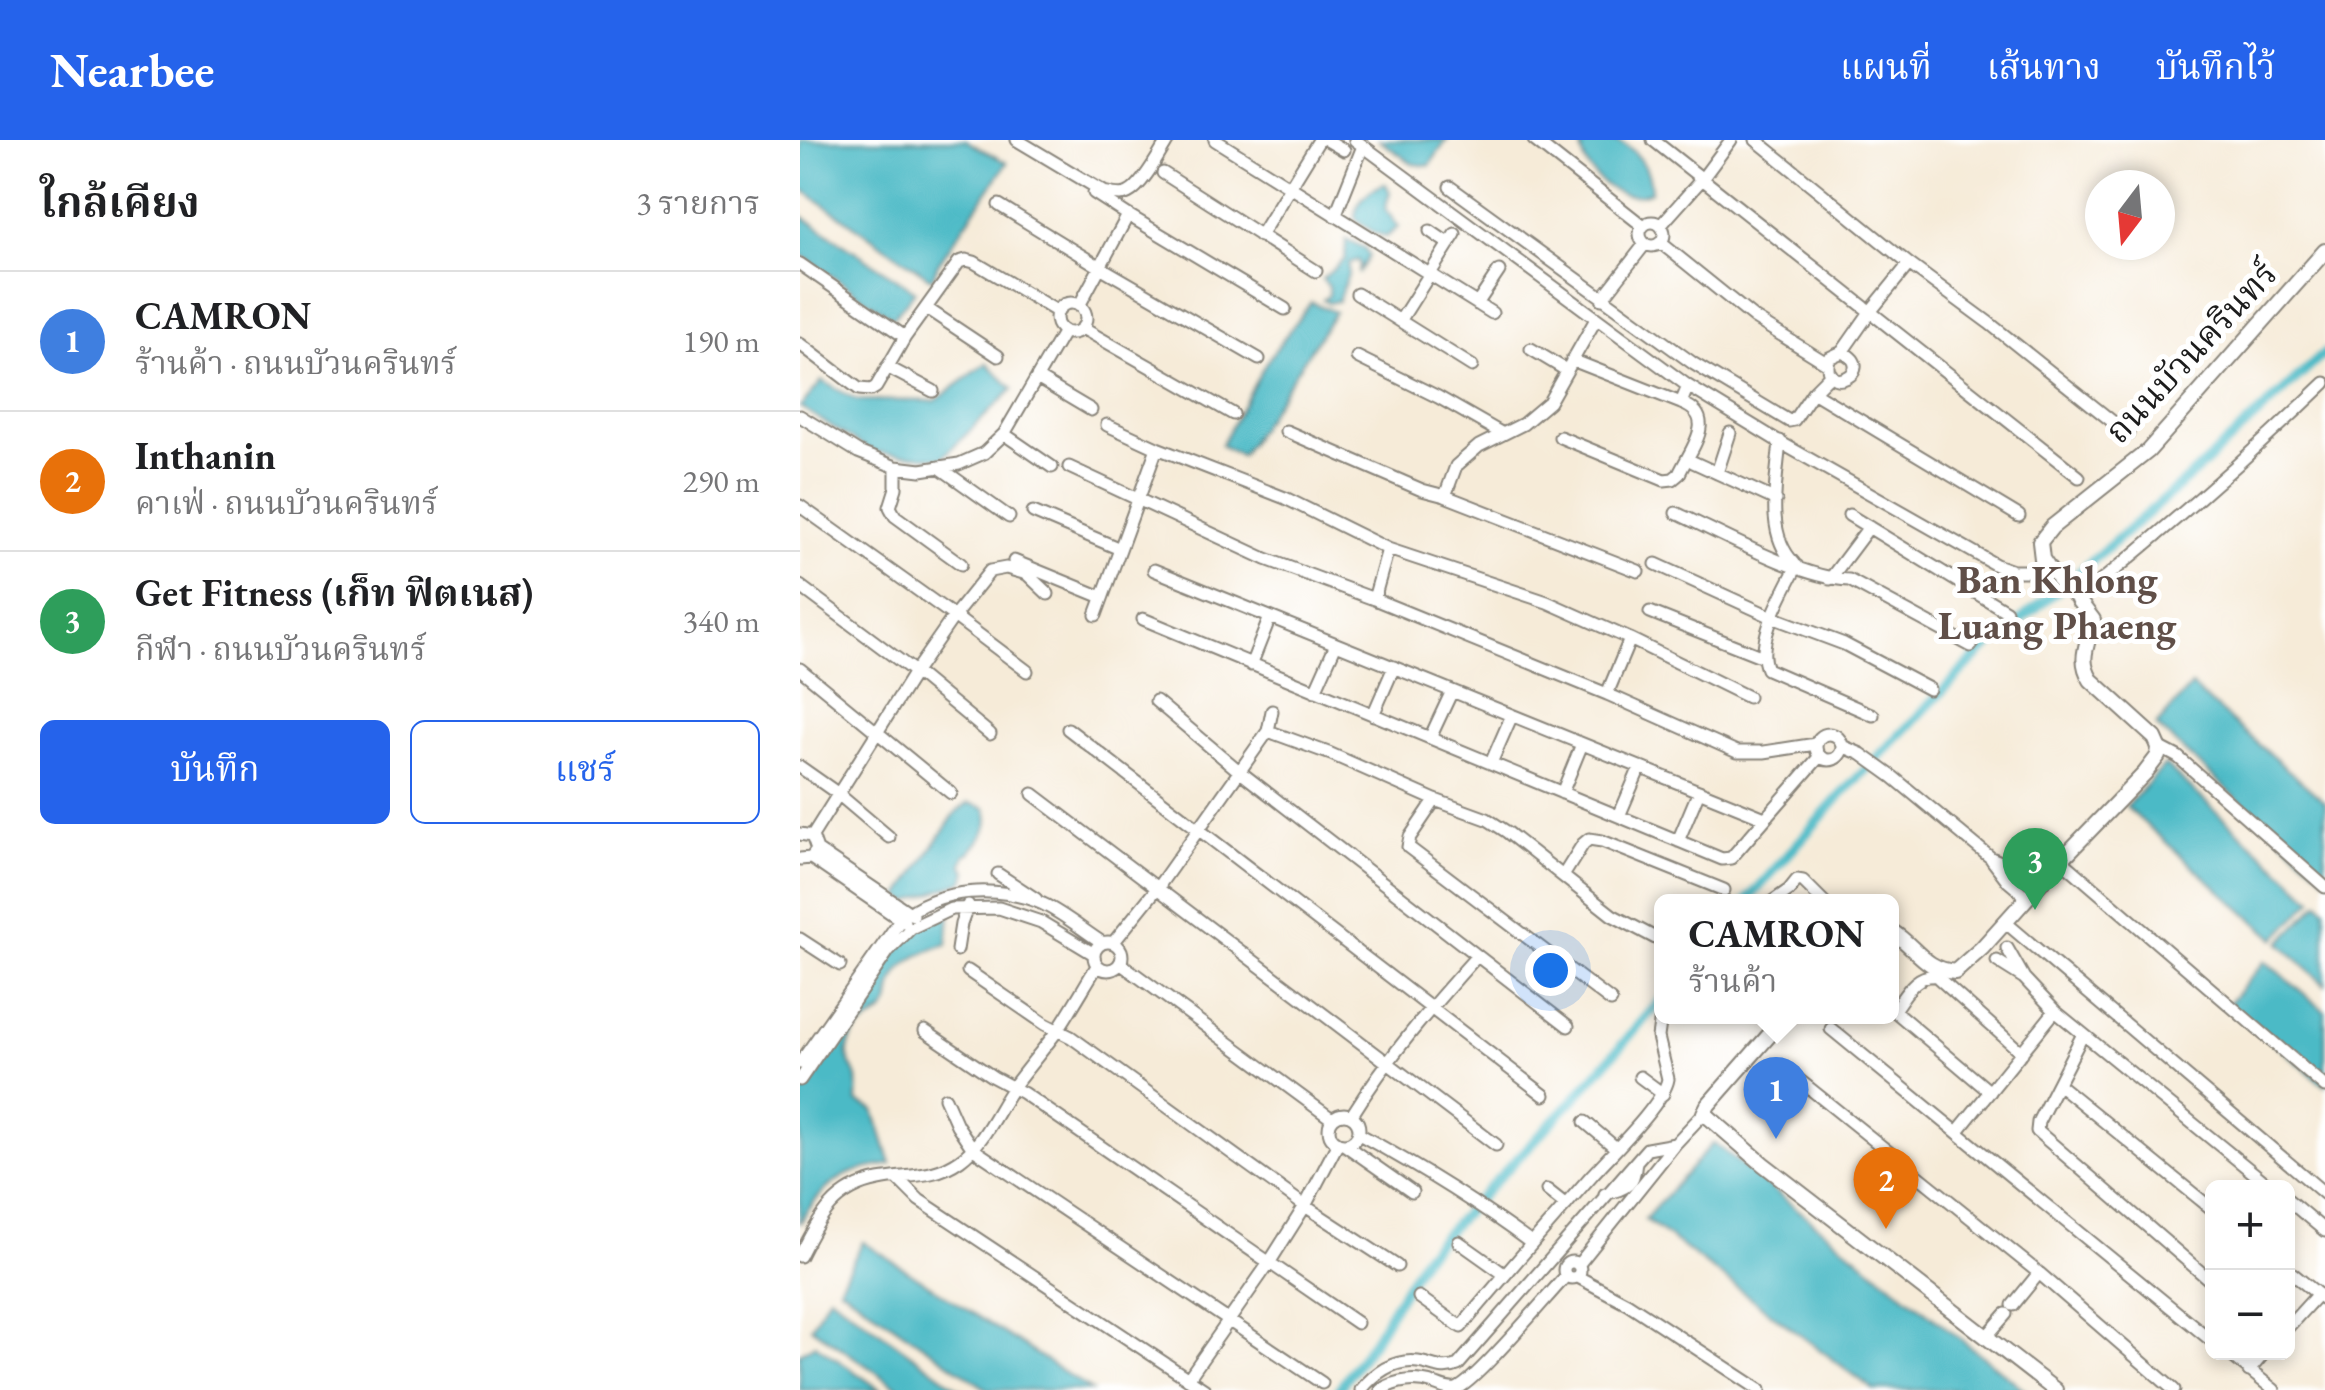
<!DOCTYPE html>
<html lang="th">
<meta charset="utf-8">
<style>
body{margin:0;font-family:"EB Garamond","Noto Serif Thai",serif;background:#f2f2f2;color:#202124}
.controls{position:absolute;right:30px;bottom:30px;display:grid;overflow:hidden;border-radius:15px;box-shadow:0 5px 15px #0003}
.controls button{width:90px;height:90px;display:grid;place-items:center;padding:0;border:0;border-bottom:2px solid #e0e0e0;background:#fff;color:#202124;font:50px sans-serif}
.compass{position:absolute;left:1285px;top:30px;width:90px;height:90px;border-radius:50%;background:#fff;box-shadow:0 5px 15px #0003;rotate:196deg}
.you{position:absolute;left:750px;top:830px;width:35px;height:35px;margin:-25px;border:8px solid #fff;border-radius:50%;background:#1a73e8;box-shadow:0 0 0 15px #1a73e833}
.badge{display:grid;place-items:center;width:65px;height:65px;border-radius:50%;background:#2563eb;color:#fff;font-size:32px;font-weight:700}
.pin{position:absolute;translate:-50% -82px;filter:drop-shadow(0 2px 5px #0008)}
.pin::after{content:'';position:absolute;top:52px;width:35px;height:30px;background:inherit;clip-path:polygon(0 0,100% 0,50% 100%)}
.popup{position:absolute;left:854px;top:754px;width:245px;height:130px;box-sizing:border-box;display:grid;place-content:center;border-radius:15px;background:#fff;filter:drop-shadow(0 2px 8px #0005);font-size:32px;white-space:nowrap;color:#757577}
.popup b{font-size:38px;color:#202124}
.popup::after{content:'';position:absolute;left:50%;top:100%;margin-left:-20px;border:20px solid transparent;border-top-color:#fff}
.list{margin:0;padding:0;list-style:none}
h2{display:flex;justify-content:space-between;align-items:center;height:130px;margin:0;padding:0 40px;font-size:42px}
h2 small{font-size:32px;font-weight:400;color:#757577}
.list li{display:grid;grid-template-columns:65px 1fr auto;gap:30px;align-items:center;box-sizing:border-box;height:140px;padding:0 40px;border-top:2px solid #e0e0e0}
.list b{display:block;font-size:38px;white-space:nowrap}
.list p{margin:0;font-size:32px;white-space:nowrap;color:#757577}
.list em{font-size:32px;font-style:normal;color:#757577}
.actions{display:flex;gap:20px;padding:30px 40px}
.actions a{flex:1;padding:22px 0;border:2px solid #2563eb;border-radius:15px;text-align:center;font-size:35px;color:#2563eb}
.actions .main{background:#2563eb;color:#fff}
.map{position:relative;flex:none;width:1525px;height:1250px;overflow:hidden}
header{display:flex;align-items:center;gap:60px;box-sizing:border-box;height:140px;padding:0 50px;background:#2563eb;color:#fff}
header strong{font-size:48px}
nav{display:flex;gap:55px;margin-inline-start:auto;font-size:35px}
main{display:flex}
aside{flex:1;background:#fff}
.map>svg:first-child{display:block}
.water{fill:#4cbac6;stroke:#346b71;stroke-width:2.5}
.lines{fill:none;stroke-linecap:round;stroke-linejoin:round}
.canal{stroke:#4cbac6;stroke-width:10}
.minor-casing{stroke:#89847a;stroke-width:15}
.tertiary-casing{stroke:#89847a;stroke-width:18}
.minor{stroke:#fff;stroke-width:11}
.tertiary{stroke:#fff;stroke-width:14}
.labels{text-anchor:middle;stroke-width:10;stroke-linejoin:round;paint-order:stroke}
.street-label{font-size:35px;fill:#1c1c1c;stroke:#fff}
.quarter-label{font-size:40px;font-weight:bold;fill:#604f48;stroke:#fff}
</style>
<header>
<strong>Nearbee</strong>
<nav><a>แผนที่</a><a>เส้นทาง</a><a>บันทึกไว้</a></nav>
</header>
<main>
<aside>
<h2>ใกล้เคียง<small>3 รายการ</small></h2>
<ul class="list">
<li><span class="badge" style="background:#3f7fe0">1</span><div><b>CAMRON</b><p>ร้านค้า · ถนนบัวนครินทร์</p></div><em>190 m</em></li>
<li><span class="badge" style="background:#e8710a">2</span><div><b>Inthanin</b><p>คาเฟ่ · ถนนบัวนครินทร์</p></div><em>290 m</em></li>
<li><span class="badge" style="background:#2e9e5b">3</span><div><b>Get Fitness (เก็ท ฟิตเนส)</b><p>กีฬา · ถนนบัวนครินทร์</p></div><em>340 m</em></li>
</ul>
<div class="actions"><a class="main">บันทึก</a><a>แชร์</a></div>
</aside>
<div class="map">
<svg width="1525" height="1250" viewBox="0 0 1525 1250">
<rect width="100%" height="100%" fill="#fff"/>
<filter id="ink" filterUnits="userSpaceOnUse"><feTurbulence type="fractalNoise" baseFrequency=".01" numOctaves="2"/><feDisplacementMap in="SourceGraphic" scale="20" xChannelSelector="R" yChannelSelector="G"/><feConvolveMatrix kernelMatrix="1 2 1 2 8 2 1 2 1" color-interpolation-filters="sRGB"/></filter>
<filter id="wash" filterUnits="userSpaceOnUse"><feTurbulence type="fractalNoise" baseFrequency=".0048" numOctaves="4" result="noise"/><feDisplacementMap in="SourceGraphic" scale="40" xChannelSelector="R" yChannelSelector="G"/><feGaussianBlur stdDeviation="2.25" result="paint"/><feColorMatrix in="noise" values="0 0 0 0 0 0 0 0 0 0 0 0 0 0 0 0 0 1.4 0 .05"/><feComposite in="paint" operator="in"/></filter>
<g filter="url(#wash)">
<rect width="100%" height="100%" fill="#f6ebd8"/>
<path class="water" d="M0,0H165L207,23L138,124L132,139L0,48Z
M579,0H647L629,26L613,24Z
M781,0C792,0 804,0 815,1C836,6 851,30 851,51C820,67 779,33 781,0Z
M586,44L590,52L585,69L599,87L586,97L573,92L555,78C554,63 571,46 586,44Z
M0,75L115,151L93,178L0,114Z
M546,99L564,108L569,116L558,134L560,125L558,120L549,123L548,135L538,161L529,163L523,160L529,155V147L522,139L545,119Z
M511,162L535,172L441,316L421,305L467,221Z
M187,223L213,249L142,318L73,312L0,267L22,241L57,260L135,261Z
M1391,546L1525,662V737L1356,586Z
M1365,625L1513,759L1475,799L1326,667Z
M169,663L185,668C194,686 181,698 170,713L166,714L162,724L167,732L164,741L108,762L100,756L156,672Z
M1519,762L1525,768V845L1480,803Z
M150,775L147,804C126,811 101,820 93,843C89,854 93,863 83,872C67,885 52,887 48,910C46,922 55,928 57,938C58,945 57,955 57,962L74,970L91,1024C78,1027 64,1028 51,1033C30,1041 10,1064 0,1084V941L93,808L131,779Z
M1465,821L1525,871V946L1428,864Z
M913,1003H914L1225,1250H1074L845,1079Z
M63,1102L291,1250H188L39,1147Z
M29,1155L161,1250H102L11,1187Z
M15,1204L81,1250H0V1213Z"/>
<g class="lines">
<path class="canal" d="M946,762L1037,659L1180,513L1269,441L1393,334L1525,213
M538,1250L573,1201L624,1116L778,955L861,860"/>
</g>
</g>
<g filter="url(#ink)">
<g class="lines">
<defs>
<path id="minor" d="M217,0L304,52C312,54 321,57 328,53C342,47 360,13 368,0
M415,0L692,173
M527,0L544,10
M555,0L888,246L983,304L1196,425L1213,431H1250L1253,434
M734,0L843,86
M853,0L1279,337
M956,0L1109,124L1189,183L1328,294
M363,33L516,131
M650,47L894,224L989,281L994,280L1013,252L1031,234
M294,53L328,75
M199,65L300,127L459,219
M535,76L563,6
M840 94a12 12 0 1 1 24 0a12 12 0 1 1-24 0Z
M861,85L902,39L931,0
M630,91L649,104
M460,96L519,0
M861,103L954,178L1028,224
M0,124L105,197
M557,154L672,226
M802,159L845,104
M256 178a15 15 0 1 1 30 0a15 15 0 1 1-30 0Z
M677,164L699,131
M279,166L328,75L485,169
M126,168L198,216
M600,181L655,94
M282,188L433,274
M0,204L59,249L71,250L76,247L105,197L159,122L166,120L174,122L258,172
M731,209L766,230
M1042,212C1081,230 1020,260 1029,218L1042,212L1070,172L1109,124
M557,217L638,257L701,293
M772,220L881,263
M87,227L133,251
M237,238L291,270
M1013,252L1219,376
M0,276L58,312L96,327L121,330L159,324L184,313L204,294L264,191
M307,285L357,308L485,358L588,409L747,462L830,499L948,557
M486,291L622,350L645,356L838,431
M204,294L252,327
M760,297L864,340L873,339L879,334C891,308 919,277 881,263L888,246
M980,301C977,340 964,393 994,423
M893,322L976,360
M96,327V348L90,367L95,376L161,424
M139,327L209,377
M269,327L466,419L574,459L807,554L937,612H964L1016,604
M917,333L930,293
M645,356L656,326L679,306L723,284L749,262L796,179
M0,366L154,476L227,531
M233,372L320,409
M876,373C922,394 1000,438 1049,440L1171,506
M1049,375L1206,471
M214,421L302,457
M856,424L972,477L1044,504L1129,549
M997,426C984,452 954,502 967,529L1073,575
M354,430L965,678
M1030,439L1069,387
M0,446L115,532L190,594
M1273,454L1278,460C1364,391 1446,319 1525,243
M574,459L588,409
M850,472L963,517
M296,475L357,308
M343,479L922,719L931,718L1020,616
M451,525L470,477
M0,529L151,653
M515,551L536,504
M807,554L830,499
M356,561L439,631L768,886
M573,575L594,527
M268,589L744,955
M468,591L531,614L635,660L687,679L707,692L812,775L861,801
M1016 607a13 13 0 1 1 26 0a13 13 0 1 1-26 0Z
M630,598L652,551
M1042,606L1061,614L1093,637L1191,718L1208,725L1236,747
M1359,607L1378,617L1525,747
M691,623L712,575
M0,627L37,653L89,697
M762,653L782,604
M233,654L696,1005
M635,660L610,697L608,707L811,861
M819,676L840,627
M0,694L12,696L17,710L11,718L0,719
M12,696L115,532L154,476L190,431L206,428L227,434L248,454
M878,701L899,651
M17,710L113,775
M11,718L104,782
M1192,720L1208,741L1227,757
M1261,720L1525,947
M198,734L236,759
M763,736L783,704L789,699L802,701L924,750
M972,762L989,750L997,740L1003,741L1024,762
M1205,782L1525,1054
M0,799L40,825
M294 816a14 14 0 1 1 28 0a14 14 0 1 1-28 0Z
M313,803L358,747L468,591L472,571
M1207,808L1224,838
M157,810L161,784L168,765
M1197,821L1224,838L1255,871L1472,1048
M320,823L532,979
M168,831L245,884L271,897L505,1066L597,1126
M1091,868L1190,952
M1094,870C1106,854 1115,834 1136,836L1222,913
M1031,889L1412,1201
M125,891L193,937L223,953L557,1183
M1283,894L1238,982L1237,991L1412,1142
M0,923L101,779C139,747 199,745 243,764C264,774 284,791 303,803
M988,931L1239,1133L1374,1250
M840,937L863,954
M0,940L89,810L111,788L151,769L199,768L241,782L294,814
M1258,944L1412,1069
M145,958L157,985L173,1009L522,1243
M529 989a15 15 0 1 1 30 0a15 15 0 1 1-30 0Z
M552,975C588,917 631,867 677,816
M785,982L816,1008
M1158,991L1255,871
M559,994C619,1027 676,1062 731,1103
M545,1005L612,1052
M97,1038L119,1060L405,1250
M747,1050L766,1065
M805,1054C827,1048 834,1046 836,1022
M1488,1060L1525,1091
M659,1102L704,1134
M0,1116C19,1079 34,1048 79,1040C110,1034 133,1039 160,1020C185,1002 197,970 214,946C228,927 243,910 257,891C271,870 284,847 297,826
M764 1130a8 8 0 1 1 16 0a8 8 0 1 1-16 0Z
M778,1125L875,1004L904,973
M1488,1130L1525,1160
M778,1137L827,1163L960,1250
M619,1157L661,1187C704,1135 748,1085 792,1035C811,1014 864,963 868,939L858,897L861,876
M1213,1165L1239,1133
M1488,1187L1518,1154
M1187,1196L1206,1174
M1427,1212L1474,1250
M1449,1231L1465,1212
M388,1239L469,1123L505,1066L538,1003
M561,1250C575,1233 594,1219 618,1222C633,1224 642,1232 658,1225L847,1009L875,1004
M581,1250C596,1240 616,1238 634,1244C642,1247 647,1250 656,1249C674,1244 748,1155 766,1136"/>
<path id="tertiary" d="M1250,431L1242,419L1240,402L1252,387L1348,311L1525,111
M1258,439L1273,454
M1091,791C1116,806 1123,829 1155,832L1182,808L1261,720L1345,633L1358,616L1359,607L1355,598L1291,540C1277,518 1289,503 1293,480L1278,460
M986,876L908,965L904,973L963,1024L1255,1250"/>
</defs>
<use href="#minor" class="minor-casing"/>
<use href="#tertiary" class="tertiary-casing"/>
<use href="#minor" class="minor"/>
<use href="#tertiary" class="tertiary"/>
</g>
</g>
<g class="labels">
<g class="street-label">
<text transform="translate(1391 212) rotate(-47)" y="12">ถนนบัวนครินทร์</text>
</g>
<g class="quarter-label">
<text x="1257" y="453">Ban Khlong<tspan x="1257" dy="46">Luang Phaeng</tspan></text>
</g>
</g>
</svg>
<div class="controls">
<button>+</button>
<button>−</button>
</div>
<svg class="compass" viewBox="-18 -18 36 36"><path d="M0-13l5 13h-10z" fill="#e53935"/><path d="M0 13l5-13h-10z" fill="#757577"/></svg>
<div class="you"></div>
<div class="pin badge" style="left:976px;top:999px;background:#3f7fe0">1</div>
<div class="popup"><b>CAMRON</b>ร้านค้า</div>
<div class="pin badge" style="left:1086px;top:1089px;background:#e8710a">2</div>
<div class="pin badge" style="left:1235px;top:770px;background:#2e9e5b">3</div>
</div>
</main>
